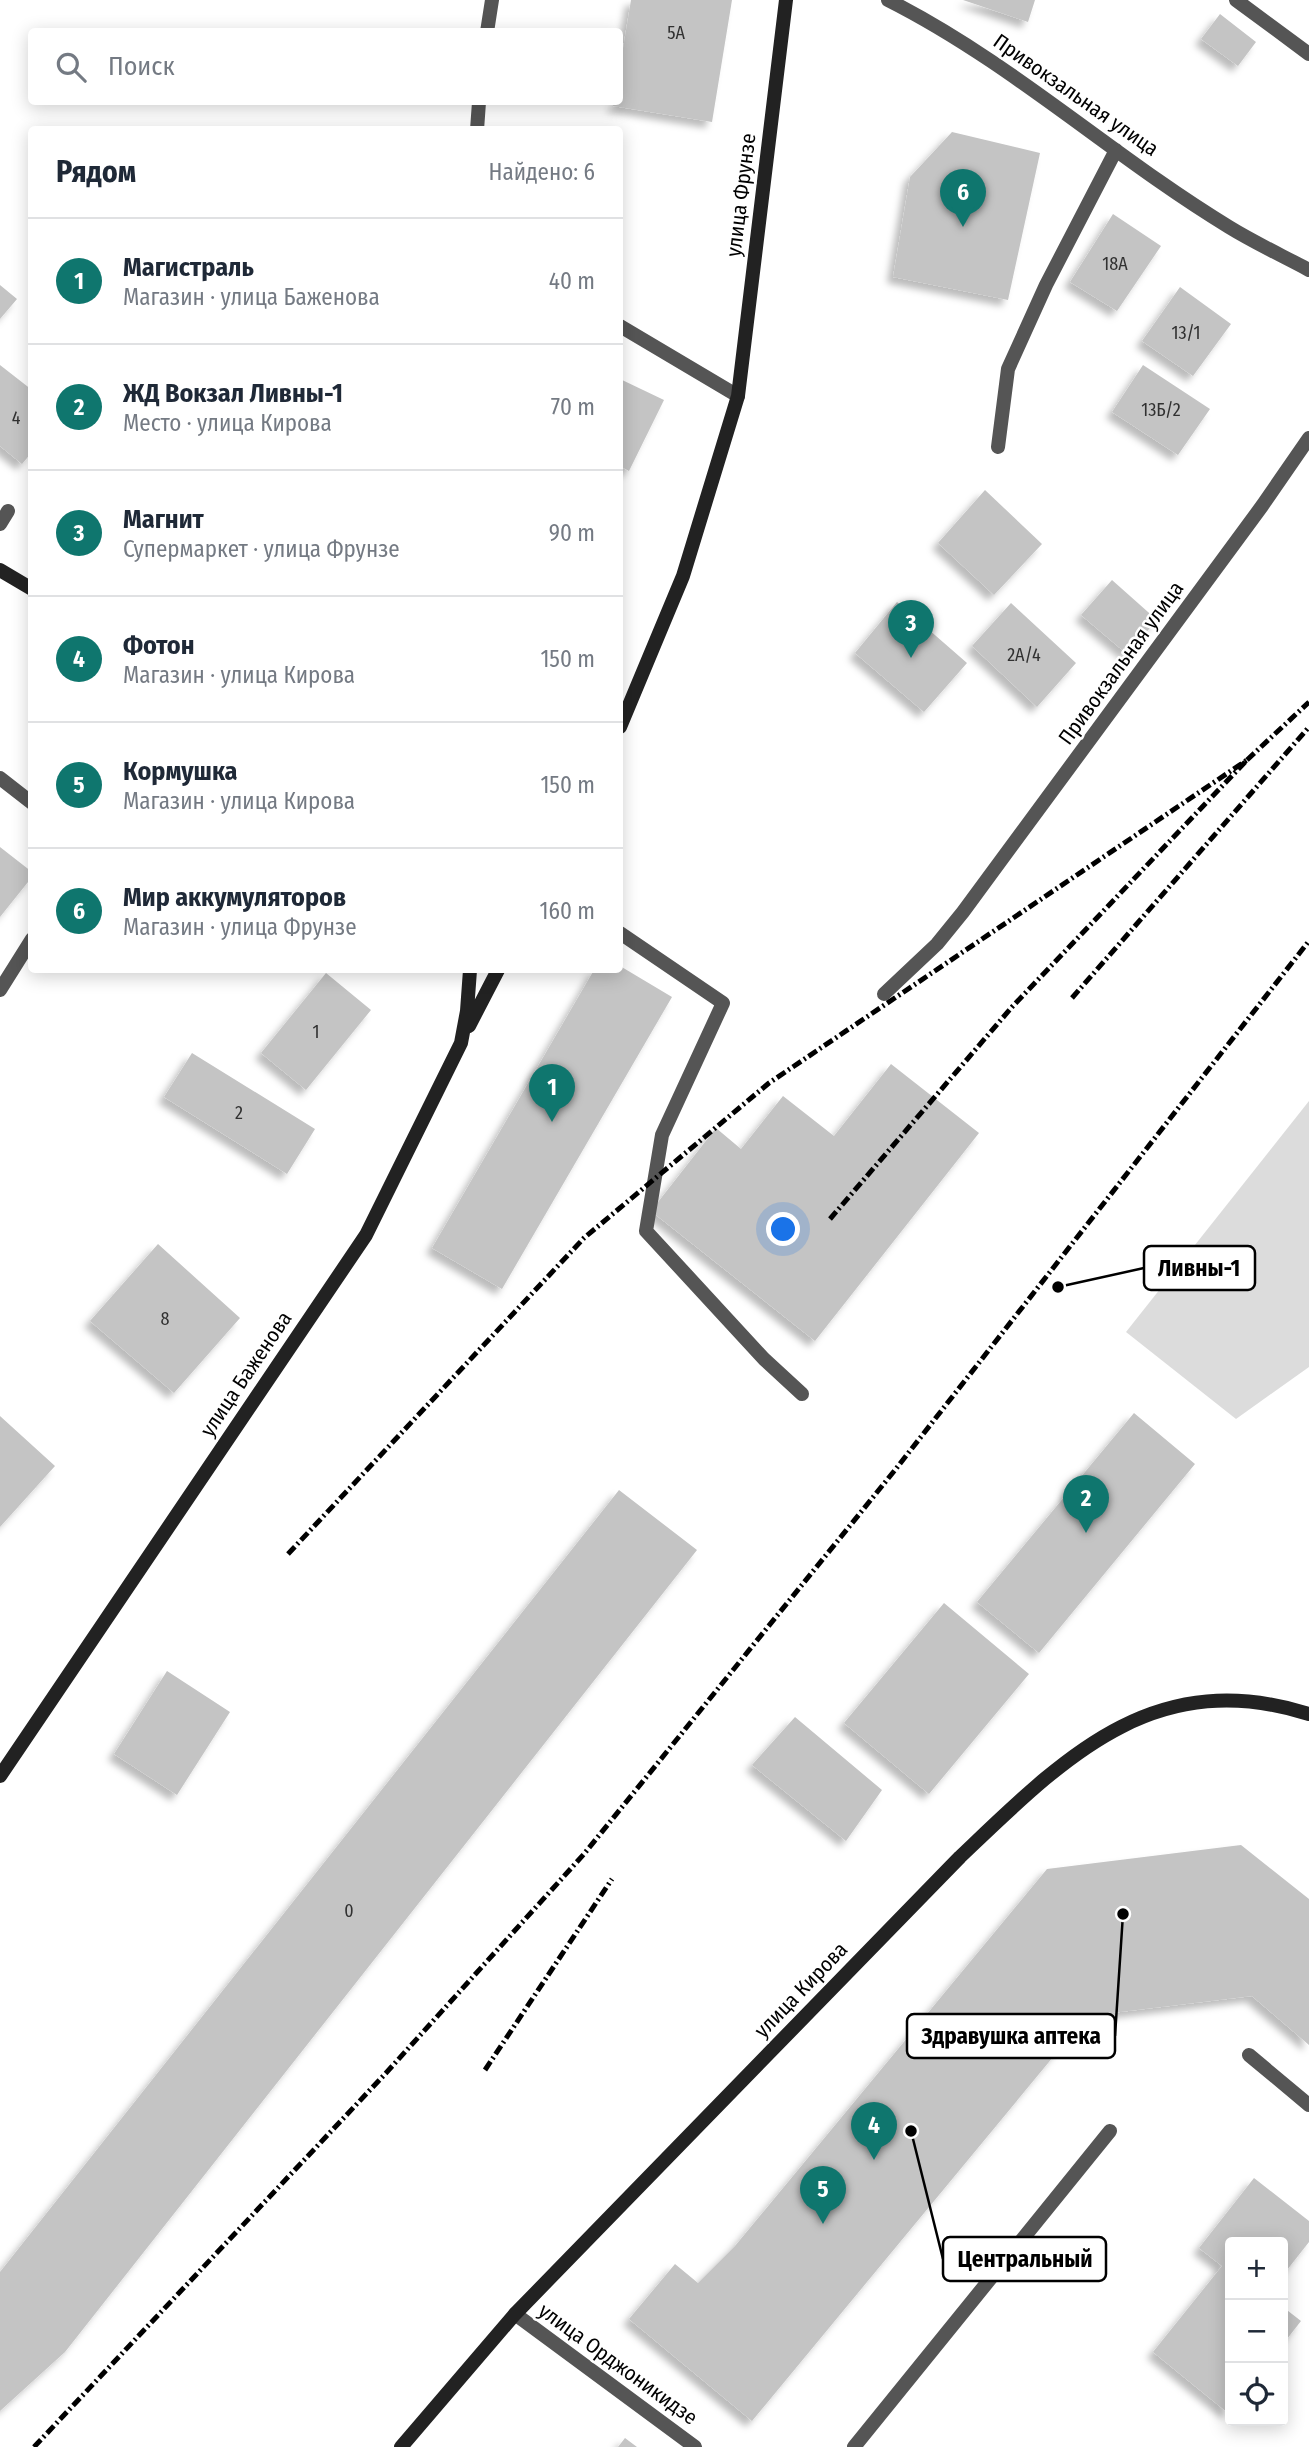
<!DOCTYPE html>
<html lang="ru">
<meta charset="utf-8">
<style>
body{margin:0;font-family:"Fira Sans Condensed",sans-serif;background:#f6f6f7;color:#1f2937}
.controls{position:absolute;right:21px;bottom:21px;display:grid;overflow:hidden;border-radius:7px;box-shadow:0 4px 18px #0003}
.controls button{width:63px;height:63px;display:grid;place-items:center;padding:0;border:0;border-bottom:2px solid #e0e1e3;background:#fff;color:#1f2937;font:35px sans-serif}
.you{position:absolute;left:784px;top:1230px;width:24px;height:24px;margin:-18px;border:5px solid #fff;border-radius:50%;background:#1a73e8;box-shadow:0 0 0 10px #1a73e833}
.badge{display:grid;place-items:center;width:46px;height:46px;border-radius:50%;background:#0f766e;color:#fff;font-size:23px;font-weight:700}
.pin{position:absolute;translate:-50% -58px;filter:drop-shadow(0 2px 4px #0008)}
.pin::after{content:'';position:absolute;top:37px;width:24px;height:21px;background:inherit;clip-path:polygon(0 0,100% 0,50% 100%)}
.list{margin:0;padding:0;list-style:none}
h2{display:flex;justify-content:space-between;align-items:center;height:91px;margin:0;padding:0 28px;font-size:30px}
h2 small{font-size:23px;font-weight:400;color:#747a83}
.list li{display:grid;grid-template-columns:46px 1fr auto;gap:21px;align-items:center;box-sizing:border-box;height:126px;padding:0 28px;border-top:2px solid #e0e1e3}
.list b{display:block;font-size:26px;white-space:nowrap}
.list p{margin:0;font-size:23px;white-space:nowrap;color:#747a83}
.list em{font-size:23px;font-style:normal;color:#747a83}
.icon{flex:none;width:38px;height:38px;fill:none;stroke:currentColor;stroke-width:2;stroke-linecap:round;stroke-linejoin:round}
.map{position:relative;flex:none;width:1309px;height:2447px;overflow:hidden}
.search{position:absolute;background:#fff;box-shadow:0 4px 18px #0003;left:28px;top:28px;width:595px;height:77px;display:flex;align-items:center;gap:18px;box-sizing:border-box;padding:0 24px;border-radius:7px;color:#747a83;font-size:26px}
.panel{position:absolute;background:#fff;box-shadow:0 4px 18px #0003;left:28px;top:126px;width:595px;height:847px;border-radius:7px}
.map>svg:first-child{display:block}
.green{fill:#dcdcdc}
.building{fill:#c4c4c4;filter:url(#shadow)}
.lines{fill:none;stroke-linecap:round;stroke-linejoin:round}
.lane{stroke:#555;stroke-width:14}
.street{stroke:#555;stroke-width:14}
.secondary{stroke:#222;stroke-width:14}
.rail{stroke:#000;stroke-width:5;stroke-dasharray:10 3.5 2 3.5;stroke-linecap:butt}
.labels{text-anchor:middle;stroke-width:5;stroke-linejoin:round;paint-order:stroke}
.number-label{font-size:18px;fill:#313131}
.street-label{font-size:21px;fill:#000;stroke:#fff}
.leader{fill:none;stroke:#000;stroke-width:2.5}
.callout-dot{fill:#000;stroke:#fff;stroke-width:2.5}
.callout{fill:#fff;stroke:#000;stroke-width:2.5}
.callout-label{font-size:23px;text-anchor:middle;font-weight:bold;fill:#000}
</style>
<div class="map">
<svg width="1309" height="2447" viewBox="0 0 1309 2447">
<defs>
<filter id="shadow"><feDropShadow dx="-6" dy="6" stdDeviation="3.5" flood-color="#0004"/></filter>
</defs>
<rect width="100%" height="100%" fill="#fff"/>
<path class="green" d="M1309,1101V1367L1236,1419L1126,1332Z"/>
<path class="building" d="M631,0H732L712,122L613,106L614,102H620V67Z
M963,0H1035L1028,22Z
M1220,14L1256,42L1238,66L1201,39Z
M952,132L1040,153L1008,300L893,277L910,177Z
M1113,214L1161,246L1117,311L1070,282Z
M0,285L17,299L0,319Z
M1180,287L1231,324L1193,376L1142,341Z
M0,365L32,390V452L22,464L0,446Z
M1143,365L1210,409L1178,455L1112,412Z
M620,379L664,400L629,471L620,466Z
M985,490L1042,544L994,595L938,543Z
M1112,580L1157,620L1127,654L1081,615Z
M897,602L967,663L924,712L855,653Z
M1011,603L1076,663L1037,707L972,646Z
M0,847L32,872V877L0,917Z
M620,966L672,997L502,1289L432,1248L594,970H620Z
M326,973L371,1010L306,1090L261,1053Z
M192,1053L315,1129L287,1174L164,1097Z
M891,1064L979,1133L815,1341L651,1211L716,1128L741,1149L783,1096L834,1136Z
M158,1244L240,1318L174,1393L90,1321Z
M1134,1413L1195,1464L1039,1653L977,1602Z
M0,1416L55,1466L0,1527Z
M619,1490L697,1550L65,2352L0,2411V2272Z
M944,1603L1029,1674L929,1794L844,1723Z
M167,1671L230,1712L177,1795L114,1754Z
M795,1717L882,1790L846,1841L752,1765Z
M1241,1845L1309,1899V2045L1252,1996L1087,2016L752,2421L629,2319L675,2264L698,2283L735,2246L1047,1869Z
M1254,2178L1309,2221V2242L1283,2275V2242H1230V2409L1228,2413L1153,2352L1222,2266L1199,2248Z
M1283,2307L1301,2321L1283,2344Z
M625,2438L637,2447H618Z"/>
<g class="lines">
<path class="lane" d="M888,0C1011,62 1112,156 1229,227C1255,243 1283,256 1309,270
M1236,0L1309,54
M487,32L492,0
M477,130L479,102
M620,326L738,396
M998,447L1008,369L1046,285L1116,150
M0,524L8,511
M620,933L723,1003L662,1135L646,1231L764,1359L802,1394
M884,994L937,944L963,912L1262,506L1309,438
M1249,2055L1309,2105
M515,2314L695,2447
M854,2447L1110,2131"/>
<path class="street" d="M0,778L32,803
M0,990L32,939"/>
<path class="secondary" d="M0,570L32,589
M620,727L683,576L738,396L786,0
M469,1026L498,970
M0,1776L366,1235L461,1043L467,1011L470,970
M401,2447L515,2314L960,1857C1064,1758 1153,1665 1309,1714"/>
<path class="rail" d="M1247,760L1309,702
M1072,998L1309,727
M288,1554L584,1238L769,1083L1247,760L1012,1007L830,1219
M485,2070L612,1879
M34,2447L386,2073L584,1854L895,1470L1309,941"/>
</g>
<g class="labels">
<g class="number-label">
<text x="676" y="39">5А</text>
<text x="1115" y="270">18А</text>
<text x="1186" y="339">13/1</text>
<text x="1161" y="416">13Б/2</text>
<text x="16" y="424">4</text>
<text x="1024" y="661">2А/4</text>
<text x="316" y="1038">1</text>
<text x="239" y="1119">2</text>
<text x="165" y="1325">8</text>
<text x="349" y="1917">0</text>
</g>
<g class="street-label">
<text transform="translate(1076 95) rotate(35)" y="7">Привокзальная улица</text>
<text transform="translate(741 195) rotate(-83)" y="7">улица Фрунзе</text>
<text transform="translate(1121 663) rotate(-54)" y="7">Привокзальная улица</text>
<text transform="translate(246 1374) rotate(-56)" y="7">улица Баженова</text>
<text transform="translate(801 1990) rotate(-46)" y="7">улица Кирова</text>
<text transform="translate(618 2364) rotate(36)" y="7">улица Орджоникидзе</text>
</g>
</g>
<path class="leader" d="M1058 1287L1144 1268M1123 1914L1115 2036M911 2131L943 2259"/>
<g class="callout-dot">
<circle cx="1058" cy="1287" r="7"/>
<circle cx="1123" cy="1914" r="7"/>
<circle cx="911" cy="2131" r="7"/>
</g>
<g class="callout">
<rect x="1144" y="1246" width="111" height="44" rx="7"/>
<rect x="907" y="2014" width="208" height="44" rx="7"/>
<rect x="943" y="2237" width="163" height="44" rx="7"/>
</g>
<g class="callout-label">
<text x="1199" y="1276">Ливны-1</text>
<text x="1011" y="2044">Здравушка аптека</text>
<text x="1025" y="2267">Центральный</text>
</g>
</svg>
<div class="controls">
<button>+</button>
<button>−</button>
<button><svg class="icon" aria-label="locate" viewBox="0 0 24 24"><circle cx="12" cy="12" r="6"/><path d="M12 2v4M12 18v4M2 12h4M18 12h4"/></svg></button>
</div>
<div class="you"></div>
<div class="pin badge" style="left:552px;top:1122px">1</div>
<div class="pin badge" style="left:1086px;top:1533px">2</div>
<div class="pin badge" style="left:911px;top:658px">3</div>
<div class="pin badge" style="left:874px;top:2160px">4</div>
<div class="pin badge" style="left:823px;top:2224px">5</div>
<div class="pin badge" style="left:963px;top:227px">6</div>
<div class="search"><svg class="icon" aria-label="search" viewBox="0 0 24 24"><circle cx="10" cy="10" r="6"/><path d="M15 15l6 6"/></svg>Поиск</div>
<section class="panel">
<h2>Рядом<small>Найдено: 6</small></h2>
<ul class="list">
<li><span class="badge">1</span><div><b>Магистраль</b><p>Магазин · улица Баженова</p></div><em>40 m</em></li>
<li><span class="badge">2</span><div><b>ЖД Вокзал Ливны-1</b><p>Место · улица Кирова</p></div><em>70 m</em></li>
<li><span class="badge">3</span><div><b>Магнит</b><p>Супермаркет · улица Фрунзе</p></div><em>90 m</em></li>
<li><span class="badge">4</span><div><b>Фотон</b><p>Магазин · улица Кирова</p></div><em>150 m</em></li>
<li><span class="badge">5</span><div><b>Кормушка</b><p>Магазин · улица Кирова</p></div><em>150 m</em></li>
<li><span class="badge">6</span><div><b>Мир аккумуляторов</b><p>Магазин · улица Фрунзе</p></div><em>160 m</em></li>
</ul>
</section>
</div>
